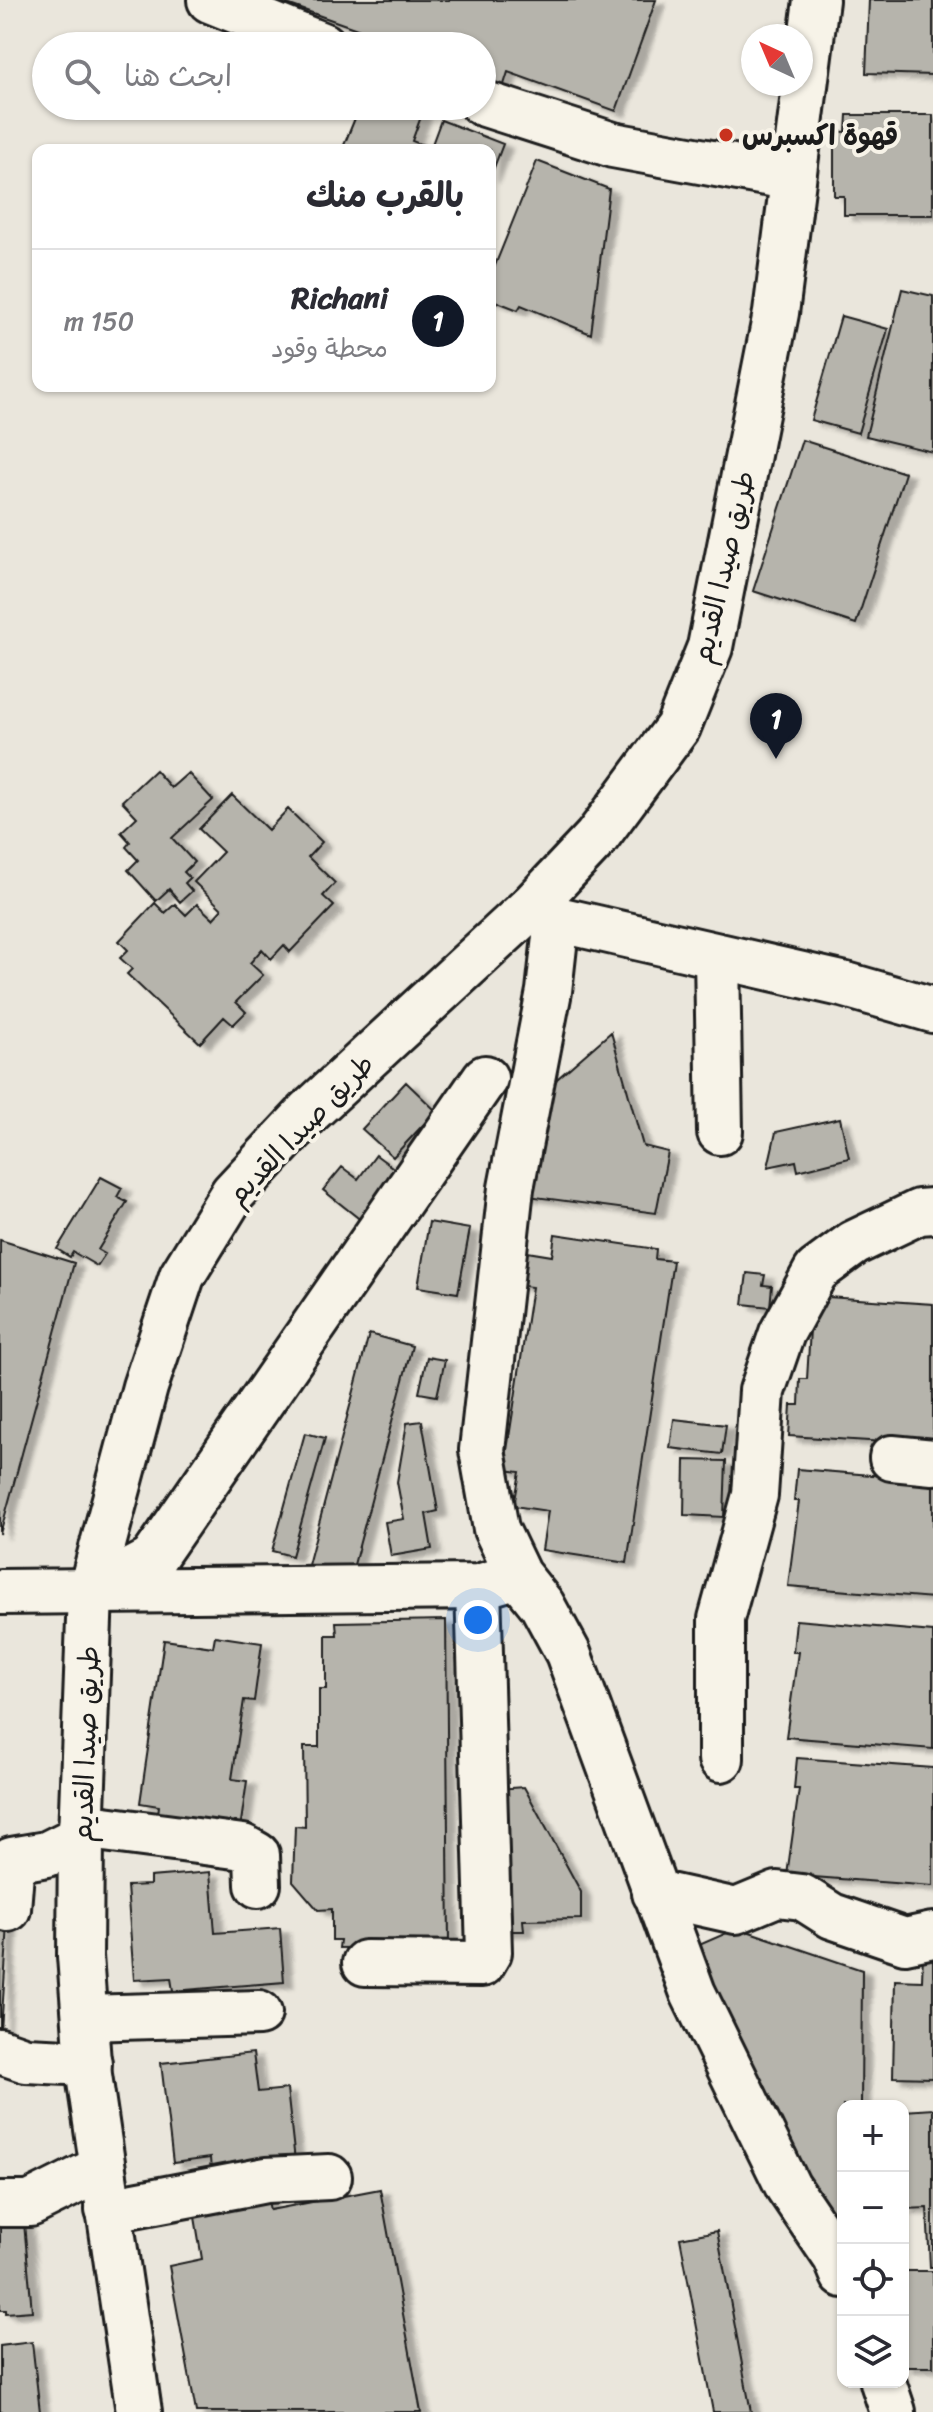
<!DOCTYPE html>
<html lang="ar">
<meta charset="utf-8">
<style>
body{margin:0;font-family:Sriracha,"Playpen Sans Arabic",sans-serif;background:#f2f2f3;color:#2b2b33;direction:rtl}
.controls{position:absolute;right:24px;bottom:24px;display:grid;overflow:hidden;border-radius:16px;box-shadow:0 2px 6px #0004}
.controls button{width:72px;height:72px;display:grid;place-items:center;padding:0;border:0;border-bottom:2px solid #e1e1e2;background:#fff;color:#2b2b33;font:40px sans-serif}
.compass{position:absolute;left:741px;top:24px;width:72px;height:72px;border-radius:50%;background:#fff;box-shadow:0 2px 6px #0004;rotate:316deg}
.you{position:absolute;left:478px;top:1620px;width:28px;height:28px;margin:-20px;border:6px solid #fff;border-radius:50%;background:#1a73e8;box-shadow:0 0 0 12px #1a73e833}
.badge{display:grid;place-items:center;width:52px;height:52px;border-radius:50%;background:#111827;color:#fff;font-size:26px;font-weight:700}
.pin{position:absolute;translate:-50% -66px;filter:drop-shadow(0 2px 4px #0008)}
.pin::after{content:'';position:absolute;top:42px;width:28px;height:24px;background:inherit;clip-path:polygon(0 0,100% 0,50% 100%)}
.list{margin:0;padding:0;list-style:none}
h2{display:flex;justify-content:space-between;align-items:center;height:104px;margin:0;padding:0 32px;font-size:34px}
h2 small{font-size:26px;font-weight:400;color:#7c7c81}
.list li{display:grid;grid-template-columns:52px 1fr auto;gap:24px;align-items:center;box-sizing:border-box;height:144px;padding:0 32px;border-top:2px solid #e1e1e2}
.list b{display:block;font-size:30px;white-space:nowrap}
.list p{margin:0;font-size:26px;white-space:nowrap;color:#7c7c81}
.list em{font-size:26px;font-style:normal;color:#7c7c81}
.icon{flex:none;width:44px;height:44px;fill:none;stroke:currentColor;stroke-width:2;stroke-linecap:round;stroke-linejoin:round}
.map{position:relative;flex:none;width:933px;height:2412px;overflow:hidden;direction:ltr}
.search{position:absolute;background:#fff;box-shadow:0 2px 6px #0004;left:32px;top:32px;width:464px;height:88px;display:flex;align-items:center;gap:20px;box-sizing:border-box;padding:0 28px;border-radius:44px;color:#7c7c81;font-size:30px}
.panel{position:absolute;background:#fff;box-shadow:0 2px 6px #0004;left:32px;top:144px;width:464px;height:248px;border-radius:16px;direction:rtl}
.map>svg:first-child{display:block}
.building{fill:#b6b4ac;stroke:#1c1c1c;stroke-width:2;filter:url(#shadow)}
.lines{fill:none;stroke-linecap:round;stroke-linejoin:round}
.minor-casing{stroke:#1c1c1c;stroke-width:50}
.highway-casing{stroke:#1c1c1c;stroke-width:50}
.minor{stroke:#f7f3e8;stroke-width:44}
.highway{stroke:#f7f3e8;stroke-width:44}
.poi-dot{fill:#c8321e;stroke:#f7f3e8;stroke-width:3}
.labels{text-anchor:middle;stroke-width:8;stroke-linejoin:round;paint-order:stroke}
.poi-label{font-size:28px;font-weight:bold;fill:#1c1c1c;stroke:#f7f3e8;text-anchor:start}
.street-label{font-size:28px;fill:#1c1c1c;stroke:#f7f3e8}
</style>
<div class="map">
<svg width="933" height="2412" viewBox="0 0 933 2412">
<defs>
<filter id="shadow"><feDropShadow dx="9" dy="5" stdDeviation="2" flood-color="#0004"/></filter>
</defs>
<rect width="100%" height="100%" fill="#eae6dc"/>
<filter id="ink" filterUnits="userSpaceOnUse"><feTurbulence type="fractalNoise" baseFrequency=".0125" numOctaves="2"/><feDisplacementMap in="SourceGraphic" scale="16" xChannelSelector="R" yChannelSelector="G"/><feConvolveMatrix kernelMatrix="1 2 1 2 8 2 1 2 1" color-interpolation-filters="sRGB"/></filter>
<g filter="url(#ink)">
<path class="building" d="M288,0H656L616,111L508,72L502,91L482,84V46H405L287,4Z
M869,0H933V75L866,73Z
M360,106H400L422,114L412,141L420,144L418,150H342Z
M847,115H933V215H844V196H834V131L846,132Z
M441,120L503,144L490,178V150H419L421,144L431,147Z
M537,161L609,189L591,334L521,305L518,310L490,299V278Z
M902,289L933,296V452L866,436Z
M841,316L888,329L858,433L811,420Z
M802,440L905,473L856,624L753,591Z
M155,770L171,788L188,773L213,800L172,838L194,862L184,872L190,878L185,883L192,891L180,902L169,889L156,901L128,870L138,860L126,847L130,842L121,832L137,817L122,801Z
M232,795L268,830L288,809L322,842L308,857L335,883L323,896L334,906L290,952L284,945L271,959L262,949L250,963L263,975L236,1002L246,1012L233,1025L224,1017L200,1043L127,974L132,969L120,958L128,950L119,941L155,903L165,913L175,904L186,915L197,904L213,919L222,909L194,882L223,852L199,829Z
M611,1032L643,1146L668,1152L656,1213L520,1195L532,1128L557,1079Z
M406,1082L436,1111L393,1157L362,1129Z
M840,1118L849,1158L798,1171L796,1161L768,1167L776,1132Z
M376,1155L400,1173L362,1221L323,1190L342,1167L358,1179Z
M101,1177L122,1188L117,1197L127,1202L98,1250L105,1254L97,1266L73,1252L70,1257L57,1249Z
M429,1222L470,1229L458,1293L418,1287Z
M555,1234L656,1249L655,1259L673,1261L627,1563L542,1550L548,1511L514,1506L520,1472L504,1470L532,1287L516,1285L521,1251L552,1256Z
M0,1240L74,1263L0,1534Z
M747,1273L765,1275L763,1285L772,1286L770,1307L743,1304Z
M812,1296L933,1304V1445L789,1436L791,1405H799L800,1379H807Z
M369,1334L412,1346L351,1576L308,1565Z
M427,1357L445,1360L437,1396L419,1393Z
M674,1419L726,1425L722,1454L670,1448Z
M422,1421L438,1511L426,1514L432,1549L391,1556L385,1522L404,1519L397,1482L407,1423Z
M305,1433L325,1438L292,1556L272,1551Z
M685,1460L726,1461L724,1517L684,1515Z
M797,1469L933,1480V1598L788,1586L799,1501H794Z
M446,1620L449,1946L339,1948L340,1940H332V1909L318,1910L293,1881L295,1826L305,1827L304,1747H319V1689H326V1635H337L336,1622Z
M796,1620L933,1632V1749L786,1737L798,1652H793Z
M215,1636L262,1643L254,1701L244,1700L232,1779L247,1781L239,1836L157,1824L159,1806L140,1803L164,1640L213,1647Z
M797,1758L933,1768V1886L787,1875L799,1789H794Z
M524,1787L581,1892V1919L523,1920L524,1931H500L497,1789Z
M210,1872L215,1933L280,1928L284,1982L173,1991L171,1978L134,1980L127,1886L150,1885V1877Z
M0,1924H8L1,2031H0Z
M738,1928L862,1970L861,2106H843V2224L830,2231L690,1949Z
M923,1954H933V2078L893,2077L895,1980L922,1981Z
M253,2053L258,2092L287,2089L295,2161L211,2171L210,2158L173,2163L161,2063Z
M933,2109V2267H930L927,2208L905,2209L903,2111Z
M380,2189L421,2412H196L169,2266L202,2259L194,2211L267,2196L270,2210Z
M23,2212L32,2311L6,2313V2310H0V2214Z
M717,2231L751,2412H713L680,2238Z
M904,2271H933V2367H904Z
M32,2342L40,2412H0V2346Z"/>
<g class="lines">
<defs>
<path id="minor" d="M210,0L324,46
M482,103L613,145L793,178
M532,906L557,919L846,985L933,1010
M557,919L549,991L511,1188L482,1450L496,1529L518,1575L542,1605L568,1653L693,1993L788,2187L836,2258L843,2275
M717,956L720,1132
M892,1458L933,1462
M0,1592L478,1587L518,1575
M90,1593L152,1560L485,1078
M721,1759V1619L755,1495L762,1391L782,1333L816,1271L854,1243L919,1212L933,1211
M81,1826L243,1847L257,1855L258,1885
M655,1893L736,1911L777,1894L802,1897L832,1916L905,1941L933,1935
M8,1909L12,1860L47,1854L81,1837
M365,1963L482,1964L489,1952L478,1587
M85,2018L259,2013
M0,2051L26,2060L89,2063
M0,2204H30L100,2169
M108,2210L266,2180L329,2177
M883,2382L893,2412"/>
<path id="highway" d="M139,2412L89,2075L80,1956L81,1837L90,1593L145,1387L182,1276L233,1193L309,1112L532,906L596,838L678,727L710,647L776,313L816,0"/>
</defs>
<use href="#minor" class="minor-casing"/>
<use href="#highway" class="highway-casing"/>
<use href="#minor" class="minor"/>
<use href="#highway" class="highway"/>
</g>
</g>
<circle class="poi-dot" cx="726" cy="135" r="8"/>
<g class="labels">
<g class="poi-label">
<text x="742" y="145">قهوة اكسبرس</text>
</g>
<g class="street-label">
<text transform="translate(723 567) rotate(-77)" y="10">طريق صيدا القديم</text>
<text transform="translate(300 1129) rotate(-46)" y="10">طريق صيدا القديم</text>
<text transform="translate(85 1744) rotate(-88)" y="10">طريق صيدا القديم</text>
</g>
</g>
</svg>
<div class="controls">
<button>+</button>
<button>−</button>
<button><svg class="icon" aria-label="locate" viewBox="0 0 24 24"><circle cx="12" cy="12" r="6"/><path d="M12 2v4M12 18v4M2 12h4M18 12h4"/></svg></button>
<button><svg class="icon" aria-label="layers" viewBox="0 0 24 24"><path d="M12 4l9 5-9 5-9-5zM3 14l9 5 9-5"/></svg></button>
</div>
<svg class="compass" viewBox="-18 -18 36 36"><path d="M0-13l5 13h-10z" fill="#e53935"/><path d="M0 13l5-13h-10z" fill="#7c7c81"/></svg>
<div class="you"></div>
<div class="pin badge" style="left:776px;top:759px">1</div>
<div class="search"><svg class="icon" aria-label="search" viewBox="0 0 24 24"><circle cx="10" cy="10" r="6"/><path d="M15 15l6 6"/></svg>ابحث هنا</div>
<section class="panel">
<h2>بالقرب منك<small></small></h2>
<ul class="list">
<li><span class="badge">1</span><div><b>Richani</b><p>محطة وقود</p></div><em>150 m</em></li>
</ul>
</section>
</div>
